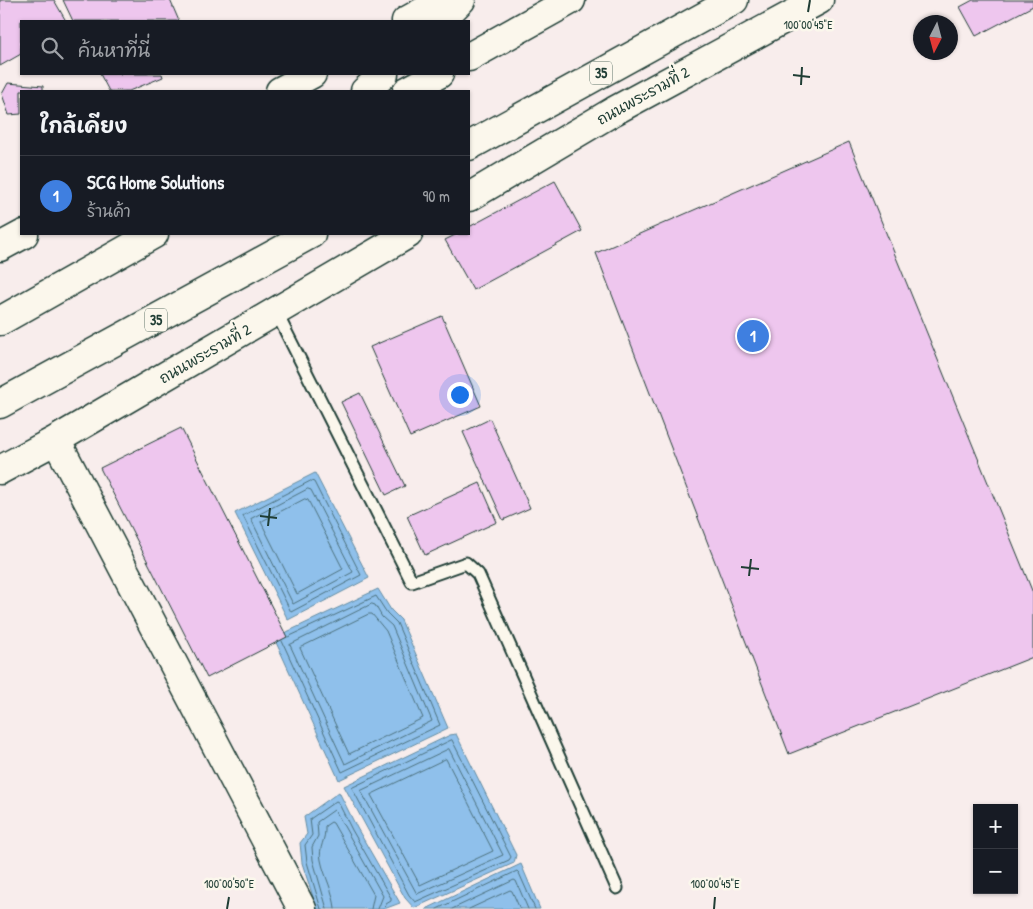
<!DOCTYPE html>
<html lang="th">
<meta charset="utf-8">
<style>
body{margin:0;font-family:"Patrick Hand","Playpen Sans Thai",sans-serif;background:#242831;color:#f1f3f6}
.controls{position:absolute;right:15px;bottom:15px;display:grid;overflow:hidden;border-radius:0px;box-shadow:0 1px 4px #0004}
.controls button{width:45px;height:45px;display:grid;place-items:center;padding:0;border:0;border-bottom:1px solid #363941;background:#171b24;color:#f1f3f6;font:25px sans-serif}
.compass{position:absolute;left:913px;top:15px;width:45px;height:45px;border-radius:50%;background:#171b24;box-shadow:0 1px 4px #0004;rotate:186deg}
.you{position:absolute;left:459px;top:394px;width:18px;height:18px;margin:-12px;border:4px solid #fff;border-radius:50%;background:#1a73e8;box-shadow:0 0 0 8px #1a73e833}
.badge{display:grid;place-items:center;width:32px;height:32px;border-radius:50%;background:#0b8043;color:#fff;font-size:16px;font-weight:700}
.pin{position:absolute;translate:-50% -50%;border:2px solid #fff;box-shadow:0 1px 5px #0006}
.list{margin:0;padding:0;list-style:none}
h2{display:flex;justify-content:space-between;align-items:center;height:65px;margin:0;padding:0 20px;font-size:21px}
h2 small{font-size:16px;font-weight:400;color:#9ea1a6}
.list li{display:grid;grid-template-columns:32px 1fr auto;gap:15px;align-items:center;box-sizing:border-box;height:80px;padding:0 20px;border-top:1px solid #363941}
.list b{display:block;font-size:19px;white-space:nowrap}
.list p{margin:0;font-size:16px;white-space:nowrap;color:#9ea1a6}
.list em{font-size:16px;font-style:normal;color:#9ea1a6}
.icon{flex:none;width:28px;height:28px;fill:none;stroke:currentColor;stroke-width:2;stroke-linecap:round;stroke-linejoin:round}
.map{position:relative;flex:none;width:1033px;height:909px;overflow:hidden}
.search{position:absolute;background:#171b24;box-shadow:0 1px 4px #0004;left:20px;top:20px;width:450px;height:55px;display:flex;align-items:center;gap:12px;box-sizing:border-box;padding:0 18px;border-radius:0px;color:#9ea1a6;font-size:19px}
.panel{position:absolute;background:#171b24;box-shadow:0 1px 4px #0004;left:20px;top:90px;width:450px;height:145px;border-radius:0px}
.map>svg:first-child{display:block}
.water{fill:#8fc0eb;stroke:#628ca2}
.lines{fill:none;stroke-linecap:round;stroke-linejoin:round}
.shore{stroke:#4c717d;stroke-width:1}
.building{fill:#eec6ee;stroke:#1f3d34}
.lane-casing{stroke:#1f3d34;stroke-width:15}
.secondary-casing{stroke:#1f3d34;stroke-width:31}
.highway-casing{stroke:#1f3d34;stroke-width:31}
.lane{stroke:#fbf7ec;stroke-width:11}
.secondary{stroke:#fbf7ec;stroke-width:28}
.highway{stroke:#fbf7ec;stroke-width:28}
.ticks{fill:none;stroke:#1f3d34;stroke-width:2}
.labels{text-anchor:middle;stroke-width:5;stroke-linejoin:round;paint-order:stroke}
.shield{fill:#fbf7ec;stroke:#61756b;stroke-width:1}
.shield-label{font-size:14px;font-weight:bold;fill:#1f3d34}
.street-label{font-size:15px;fill:#1f3d34;stroke:#fbf7ec}
.ticks-label{font-size:12px;text-anchor:middle;fill:#1f3d34;stroke:#fbf7ec;stroke-width:5;stroke-linejoin:round;paint-order:stroke}
</style>
<div class="map">
<svg width="1033" height="909" viewBox="0 0 1033 909">
<rect width="100%" height="100%" fill="#f8edec"/>
<filter id="ink" filterUnits="userSpaceOnUse"><feTurbulence type="fractalNoise" baseFrequency=".02" numOctaves="2"/><feDisplacementMap in="SourceGraphic" scale="10" xChannelSelector="R" yChannelSelector="G"/><feConvolveMatrix kernelMatrix="1 2 1 2 8 2 1 2 1" color-interpolation-filters="sRGB"/></filter>
<g filter="url(#ink)">
<path class="water" d="M315,473L369,578L288,620L235,513Z
M378,589L391,610L401,620L448,728L339,780L274,638Z
M456,734L516,855L514,863L414,908L405,898L344,786L450,735Z
M339,792L357,828L400,903L384,909H317L302,863L300,843L307,834L304,817Z
M521,864L540,909H426Z"/>
<g class="lines">
<path class="shore" d="M311,481L314,482L361,575L291,612L243,516Z
M308,489L311,490L353,572L293,604L251,519Z
M305,499L308,500L343,569L297,594L261,522Z
M372,604L375,605L382,617L392,626L432,721L345,764L290,645Z
M369,614H372L386,631L423,718L349,754L300,648Z
M282,641L342,772L440,725L397,623L387,613L376,596L288,637
M452,740L511,857L509,860L415,902L409,895L352,788Z
M449,749L503,855L417,894L361,791Z
M446,759L493,851L420,885L371,795Z
M321,909L307,862L305,845L312,835L310,819L336,801L338,802L352,830L391,898V901L386,904L385,909
M327,909L313,860L312,847L318,836L317,822L334,810L336,812L383,896L378,909
M335,909C334,892 324,876 321,860C318,847 326,841 325,826L331,822L333,823L374,895L371,909
M437,909L517,871L519,873L535,909
M452,909L514,880L516,881L528,909
M469,909L510,890L512,891L520,909"/>
</g>
<path class="building" d="M0,0H54L66,21H21V54L0,66Z
M63,0H170L179,21H73Z
M973,0H1033V6L976,36L960,7Z
M100,74H162L163,77L129,91H109Z
M8,83L43,86V91H21V114L9,115L2,94Z
M849,142L1033,593V657L789,754L596,253Z
M555,181L582,231L473,290L445,240L457,234H469V227Z
M442,316L481,406L410,437L370,347Z
M360,393L405,486L386,495L341,402Z
M490,419L530,508L503,520L463,432Z
M181,428L287,637L207,678L100,468Z
M480,483L497,522L425,555L407,516Z"/>
<g class="lines">
<defs>
<path id="lane" d="M276,312L412,582L466,563L478,574L617,888"/>
<path id="secondary" d="M406,21L444,0
M280,91L312,74
M469,197L614,111L819,0
M0,247L24,234
M56,440L302,909
M0,470L56,440L408,234"/>
<path id="highway" d="M440,21L461,0
M469,57L571,0
M365,91L384,74
M407,91L439,74
M469,146L734,0
M0,321L154,234
M0,404L311,234"/>
</defs>
<use href="#lane" class="lane-casing"/>
<use href="#secondary" class="secondary-casing"/>
<use href="#highway" class="highway-casing"/>
<use href="#lane" class="lane"/>
<use href="#secondary" class="secondary"/>
<use href="#highway" class="highway"/>
</g>
</g>
<path class="ticks" d="M808,12L810,0M793,75L810,77M801,85L802,67M260,516L277,518M268,526L270,508M741,567L759,569M749,576L751,559M227,909L229,897M714,909L715,897"/>
<g class="labels">
<g class="shield">
<rect x="590" y="61.5" width="22" height="23" rx="4"/>
<rect x="145" y="308.5" width="22" height="23" rx="4"/>
</g>
<g class="shield-label">
<text x="601" y="78">35</text>
<text x="156" y="325">35</text>
</g>
<g class="street-label">
<text transform="translate(643 96) rotate(-29)" y="5">ถนนพระรามที่ 2</text>
<text transform="translate(205 354) rotate(-30)" y="5">ถนนพระรามที่ 2</text>
</g>
</g>
<g class="ticks-label">
<text x="808" y="29">100°00'45"E</text>
<text x="229" y="888">100°00'50"E</text>
<text x="715" y="888">100°00'45"E</text>
</g>
</svg>
<div class="controls">
<button>+</button>
<button>−</button>
</div>
<svg class="compass" viewBox="-18 -18 36 36"><path d="M0-13l5 13h-10z" fill="#e53935"/><path d="M0 13l5-13h-10z" fill="#9ea1a6"/></svg>
<div class="you"></div>
<div class="pin badge" style="left:753px;top:336px;background:#3f7fe0">1</div>
<div class="search"><svg class="icon" aria-label="search" viewBox="0 0 24 24"><circle cx="10" cy="10" r="6"/><path d="M15 15l6 6"/></svg>ค้นหาที่นี่</div>
<section class="panel">
<h2>ใกล้เคียง<small></small></h2>
<ul class="list">
<li><span class="badge" style="background:#3f7fe0">1</span><div><b>SCG Home Solutions</b><p>ร้านค้า</p></div><em>90 m</em></li>
</ul>
</section>
</div>
